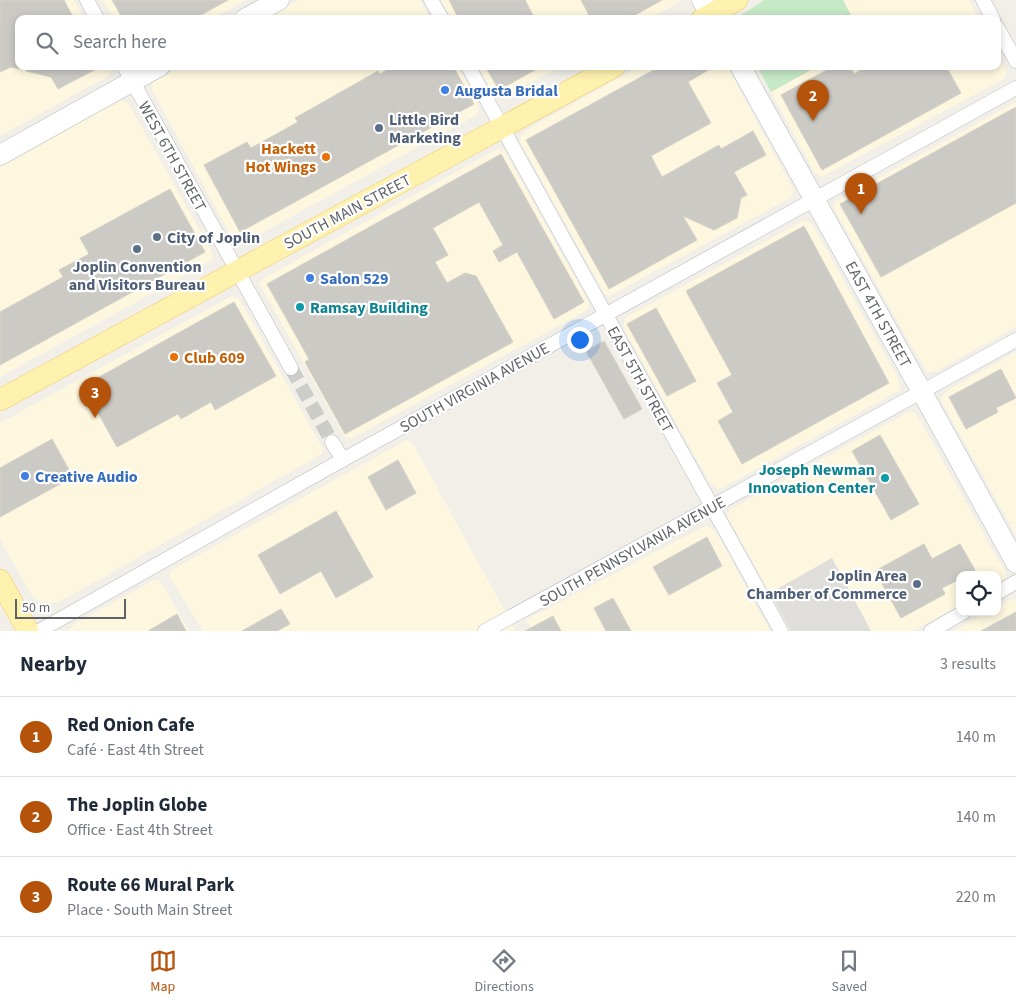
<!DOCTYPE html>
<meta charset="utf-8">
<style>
body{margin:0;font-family:"Source Sans 3",sans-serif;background:#f2f2f3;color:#1f2937}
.controls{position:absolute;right:15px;bottom:15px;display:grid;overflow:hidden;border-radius:10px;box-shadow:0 2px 8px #0003}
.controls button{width:45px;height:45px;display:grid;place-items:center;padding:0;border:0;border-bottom:1px solid #e0e1e3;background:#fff;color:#1f2937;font:25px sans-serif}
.scale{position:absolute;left:15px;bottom:12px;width:111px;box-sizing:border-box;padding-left:5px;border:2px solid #5f6368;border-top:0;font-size:14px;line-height:18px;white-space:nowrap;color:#5f6368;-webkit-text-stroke:4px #fff;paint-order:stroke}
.you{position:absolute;left:579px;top:339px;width:18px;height:18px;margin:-12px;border:4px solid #fff;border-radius:50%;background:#1a73e8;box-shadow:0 0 0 8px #1a73e833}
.badge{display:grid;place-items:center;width:32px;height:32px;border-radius:50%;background:#b45309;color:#fff;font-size:16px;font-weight:700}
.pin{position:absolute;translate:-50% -41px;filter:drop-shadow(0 1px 2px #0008)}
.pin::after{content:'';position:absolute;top:26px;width:18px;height:15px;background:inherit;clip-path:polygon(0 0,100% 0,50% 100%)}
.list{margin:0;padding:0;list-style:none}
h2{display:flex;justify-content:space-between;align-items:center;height:65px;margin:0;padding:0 20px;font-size:21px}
h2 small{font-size:16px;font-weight:400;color:#747a83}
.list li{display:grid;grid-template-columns:32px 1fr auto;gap:15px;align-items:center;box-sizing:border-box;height:80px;padding:0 20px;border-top:1px solid #e0e1e3}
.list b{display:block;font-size:19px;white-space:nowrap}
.list p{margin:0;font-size:16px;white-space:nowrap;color:#747a83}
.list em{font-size:16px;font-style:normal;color:#747a83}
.icon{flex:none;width:28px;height:28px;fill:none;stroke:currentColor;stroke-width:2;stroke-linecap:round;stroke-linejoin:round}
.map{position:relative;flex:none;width:1016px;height:631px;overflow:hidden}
.search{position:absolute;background:#fff;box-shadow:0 2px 8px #0003;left:15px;right:15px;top:15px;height:55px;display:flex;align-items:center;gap:12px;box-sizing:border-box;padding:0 18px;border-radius:10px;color:#747a83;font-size:19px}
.sheet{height:305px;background:#fff}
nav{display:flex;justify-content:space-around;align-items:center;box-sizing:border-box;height:70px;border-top:1px solid #e0e1e3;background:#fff;font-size:14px;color:#747a83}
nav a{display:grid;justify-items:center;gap:2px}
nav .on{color:#b45309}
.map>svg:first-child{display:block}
.commercial{fill:#fef7e0}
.industrial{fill:#e0deda}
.green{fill:#c5e8c5}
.building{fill:#cccac5;stroke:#d6d1c6}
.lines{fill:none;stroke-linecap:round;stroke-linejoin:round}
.street-tunnel{stroke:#ccccc8;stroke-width:14;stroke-dasharray:14 7;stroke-linecap:butt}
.street-casing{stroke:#b5b8bc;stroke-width:15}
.secondary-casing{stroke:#b6babf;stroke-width:21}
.primary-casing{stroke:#f2c960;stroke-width:22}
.street{stroke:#fff;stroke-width:14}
.secondary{stroke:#fff;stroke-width:20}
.primary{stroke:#fff2af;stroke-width:21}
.shop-dot{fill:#3f7fe0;stroke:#fff;stroke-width:2}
.service-dot{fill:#5c6f8a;stroke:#fff;stroke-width:2}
.food-dot{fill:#e8710a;stroke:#fff;stroke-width:2}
.culture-dot{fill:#0f9aa8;stroke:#fff;stroke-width:2}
.labels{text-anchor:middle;stroke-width:4.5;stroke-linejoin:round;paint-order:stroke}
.shop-label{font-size:16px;font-weight:bold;fill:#366cbe;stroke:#fff;text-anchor:start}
.service-label{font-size:16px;font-weight:bold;fill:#4e5e75;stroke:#fff;text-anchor:start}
.food-label{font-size:16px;font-weight:bold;fill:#c56008;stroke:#fff;text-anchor:end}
.street-label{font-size:16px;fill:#5f6368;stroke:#fff}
.culture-label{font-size:16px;font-weight:bold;fill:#0d838f;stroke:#fff;text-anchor:start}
</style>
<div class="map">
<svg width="1016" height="631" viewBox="0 0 1016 631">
<rect width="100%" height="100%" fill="#f1efe8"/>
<path class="commercial" d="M0,0H74L84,19H19V66H110L111,71L108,76L0,136Z
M103,0H246L212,19H113Z
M299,0H420L430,19H265Z
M441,0H683L649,19H452Z
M843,0H969L979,19H853Z
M997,52L1007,73L1004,79L821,177L815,173L771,92L818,66H997Z
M180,66H457L478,103L479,111L475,116L243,243L238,244L233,240L152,90V83Z
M478,66H562L501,98L494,95Z
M640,66H727L794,191L790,198L609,296L604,293L521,143L520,138L525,131Z
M120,100L127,102L129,105L211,250L213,259L207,263L0,377V166Z
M1016,102V327L934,372H927L924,368L835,210L834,206L836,201L840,199Z
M499,148L505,152L589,303V307L584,312L352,438L345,437L259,283L264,278Z
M805,220L812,224L899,380L900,390L722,488L717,489L710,483L623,327L625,320L628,316Z
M232,296L239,299L323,449L322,454L59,602L48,604L38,601L30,593L0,539V423Z
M1016,352V535L942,402L941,398L948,390Z
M908,412H915L917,415L1005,572V578L997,584V575H960V605L913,631H871L832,558L770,593L728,517L727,513L731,509Z
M407,440L413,444L516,631H203L169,576L171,570Z
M705,526L713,529L717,534L770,631H533L526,620Z
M154,580H158L162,584L189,631H67L76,623Z
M1014,599L1016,600V631H953L987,612H997V606Z"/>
<path class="industrial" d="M832,558L871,631H791L770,593Z"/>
<path class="green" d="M765,0H843L853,19H734Z
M757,66H818L771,92Z"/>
<path class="building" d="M0,0H64L74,19H19V69L11,67L0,72Z
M112,0H228L194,19H123Z
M449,0H525L535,19H459Z
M581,0H662L628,19H591Z
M27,66H102L58,89L51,77L26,71Z
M393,66H453L474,104L240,232L204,165L247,142L251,148L298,122L295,118L378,71L380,74Z
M485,66H542L499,90Z
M661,66H715L688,82L711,123L651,156L662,177L719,145L721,149L753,131L766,155L734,172L747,195L741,198L737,218L714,230L683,216L697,240L609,289L526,140Z
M834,66H850L854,74L868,66H946L961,93L822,170L781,95Z
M1016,107V203L881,277L840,204Z
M501,154L584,302L554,319L517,252L499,262L493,251L503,245L479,202L433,228L448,255L435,262L447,283L465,273L476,276L513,342L345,434L305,362L309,359L267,284Z
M170,189L205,252L0,365V312L63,277L59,270L89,254L80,238Z
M804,226L889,383L742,464L718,421L733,412L717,383L732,375L686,291Z
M234,302L276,376L215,410L211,402L181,419L178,414L117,447L83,386Z
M656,308L696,381L667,396L627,324Z
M604,341L642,409L624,419L586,351Z
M1001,369L1016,398L996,408L998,412L966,429L949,397Z
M880,435L919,504L891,520L852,451Z
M52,439L73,477L0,517V468Z
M398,460L416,493L386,510L368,477Z
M336,511L373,577L336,598L321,571L280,594L258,555Z
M707,537L722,566L669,595L653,567Z
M924,544L932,559L960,544L975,570L967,575H960V579L942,588L945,594L901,618L875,571Z
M613,598L631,631H606L594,608Z
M281,609L290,624L277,631H242Z
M1016,612V631H981Z
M177,614L186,631H148Z
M553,616L561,631H525Z"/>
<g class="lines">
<path class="street-tunnel" d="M291,368L332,442"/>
<defs>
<path id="street" d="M87,0L97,19
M431,0L442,19
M983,0L993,19
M997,27L1016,61
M124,66L291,368
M468,66L781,631
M332,442L343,460
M997,593L1016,582
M39,631L328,468L1016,88
M485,631L1016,340
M931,631L964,612"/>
<path id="secondary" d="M702,0L713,19
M245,19L279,0
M740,66L922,392L1016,563
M0,155L160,66"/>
<path id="primary" d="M702,19L737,0
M0,400L615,66
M0,580L28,631"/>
</defs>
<use href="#street" class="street-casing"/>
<use href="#secondary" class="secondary-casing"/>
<use href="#primary" class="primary-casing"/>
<use href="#street" class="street"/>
<use href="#secondary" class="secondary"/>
<use href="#primary" class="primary"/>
</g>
<g class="shop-dot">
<circle cx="445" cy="90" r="5"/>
<circle cx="310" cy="278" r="5"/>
<circle cx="25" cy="476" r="5"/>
</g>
<g class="service-dot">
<circle cx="379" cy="128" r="5"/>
<circle cx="157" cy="237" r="5"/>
<circle cx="137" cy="249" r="5"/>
<circle cx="917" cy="584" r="5"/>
</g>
<g class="food-dot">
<circle cx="326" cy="157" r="5"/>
<circle cx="174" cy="357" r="5"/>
</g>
<g class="culture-dot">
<circle cx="300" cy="307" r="5"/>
<circle cx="885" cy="478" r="5"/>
</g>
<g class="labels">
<g class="shop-label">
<text x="455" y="96">Augusta Bridal</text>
<text x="320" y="284">Salon 529</text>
<text x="35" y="482">Creative Audio</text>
</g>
<g class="service-label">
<text x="389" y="125">Little Bird<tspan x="389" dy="18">Marketing</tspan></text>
<text x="167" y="243">City of Joplin</text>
<text x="137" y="272" text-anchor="middle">Joplin Convention<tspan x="137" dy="18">and Visitors Bureau</tspan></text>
<text x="907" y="581" text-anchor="end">Joplin Area<tspan x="907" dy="18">Chamber of Commerce</tspan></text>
</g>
<g class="food-label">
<text x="316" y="154">Hackett<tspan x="316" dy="18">Hot Wings</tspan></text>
<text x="184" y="363" text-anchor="start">Club 609</text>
</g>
<g class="street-label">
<text transform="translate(173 156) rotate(61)" y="6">WEST 6TH STREET</text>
<text transform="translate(347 211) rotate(-28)" y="6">SOUTH MAIN STREET</text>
<text transform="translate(879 314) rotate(61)" y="6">EAST 4TH STREET</text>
<text transform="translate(641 379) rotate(61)" y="6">EAST 5TH STREET</text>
<text transform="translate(474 387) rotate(-29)" y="6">SOUTH VIRGINIA AVENUE</text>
<text transform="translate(632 551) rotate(-29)" y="6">SOUTH PENNSYLVANIA AVENUE</text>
</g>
<g class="culture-label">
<text x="310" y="313">Ramsay Building</text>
<text x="875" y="475" text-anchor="end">Joseph Newman<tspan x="875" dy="18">Innovation Center</tspan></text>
</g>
</g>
</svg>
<div class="controls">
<button><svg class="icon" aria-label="locate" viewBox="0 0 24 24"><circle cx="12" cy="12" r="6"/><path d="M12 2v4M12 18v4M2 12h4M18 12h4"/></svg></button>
</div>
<div class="scale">50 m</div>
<div class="you"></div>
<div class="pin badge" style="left:861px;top:214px">1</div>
<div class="pin badge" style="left:813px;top:121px">2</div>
<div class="pin badge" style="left:95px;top:418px">3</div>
<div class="search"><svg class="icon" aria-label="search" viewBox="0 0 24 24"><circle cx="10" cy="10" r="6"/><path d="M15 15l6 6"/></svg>Search here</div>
</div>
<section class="sheet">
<h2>Nearby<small>3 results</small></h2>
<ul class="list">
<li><span class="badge">1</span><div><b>Red Onion Cafe</b><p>Café · East 4th Street</p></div><em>140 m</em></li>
<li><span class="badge">2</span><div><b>The Joplin Globe</b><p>Office · East 4th Street</p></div><em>140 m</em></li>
<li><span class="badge">3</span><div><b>Route 66 Mural Park</b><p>Place · South Main Street</p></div><em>220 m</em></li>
</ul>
</section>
<nav>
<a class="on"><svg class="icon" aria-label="map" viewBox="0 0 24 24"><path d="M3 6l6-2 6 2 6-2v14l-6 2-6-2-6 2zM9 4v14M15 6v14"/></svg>Map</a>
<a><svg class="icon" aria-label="directions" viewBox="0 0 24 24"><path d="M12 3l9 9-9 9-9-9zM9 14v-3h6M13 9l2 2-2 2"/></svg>Directions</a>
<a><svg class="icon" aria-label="saved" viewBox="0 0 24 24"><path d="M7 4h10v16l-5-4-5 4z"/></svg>Saved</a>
</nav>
